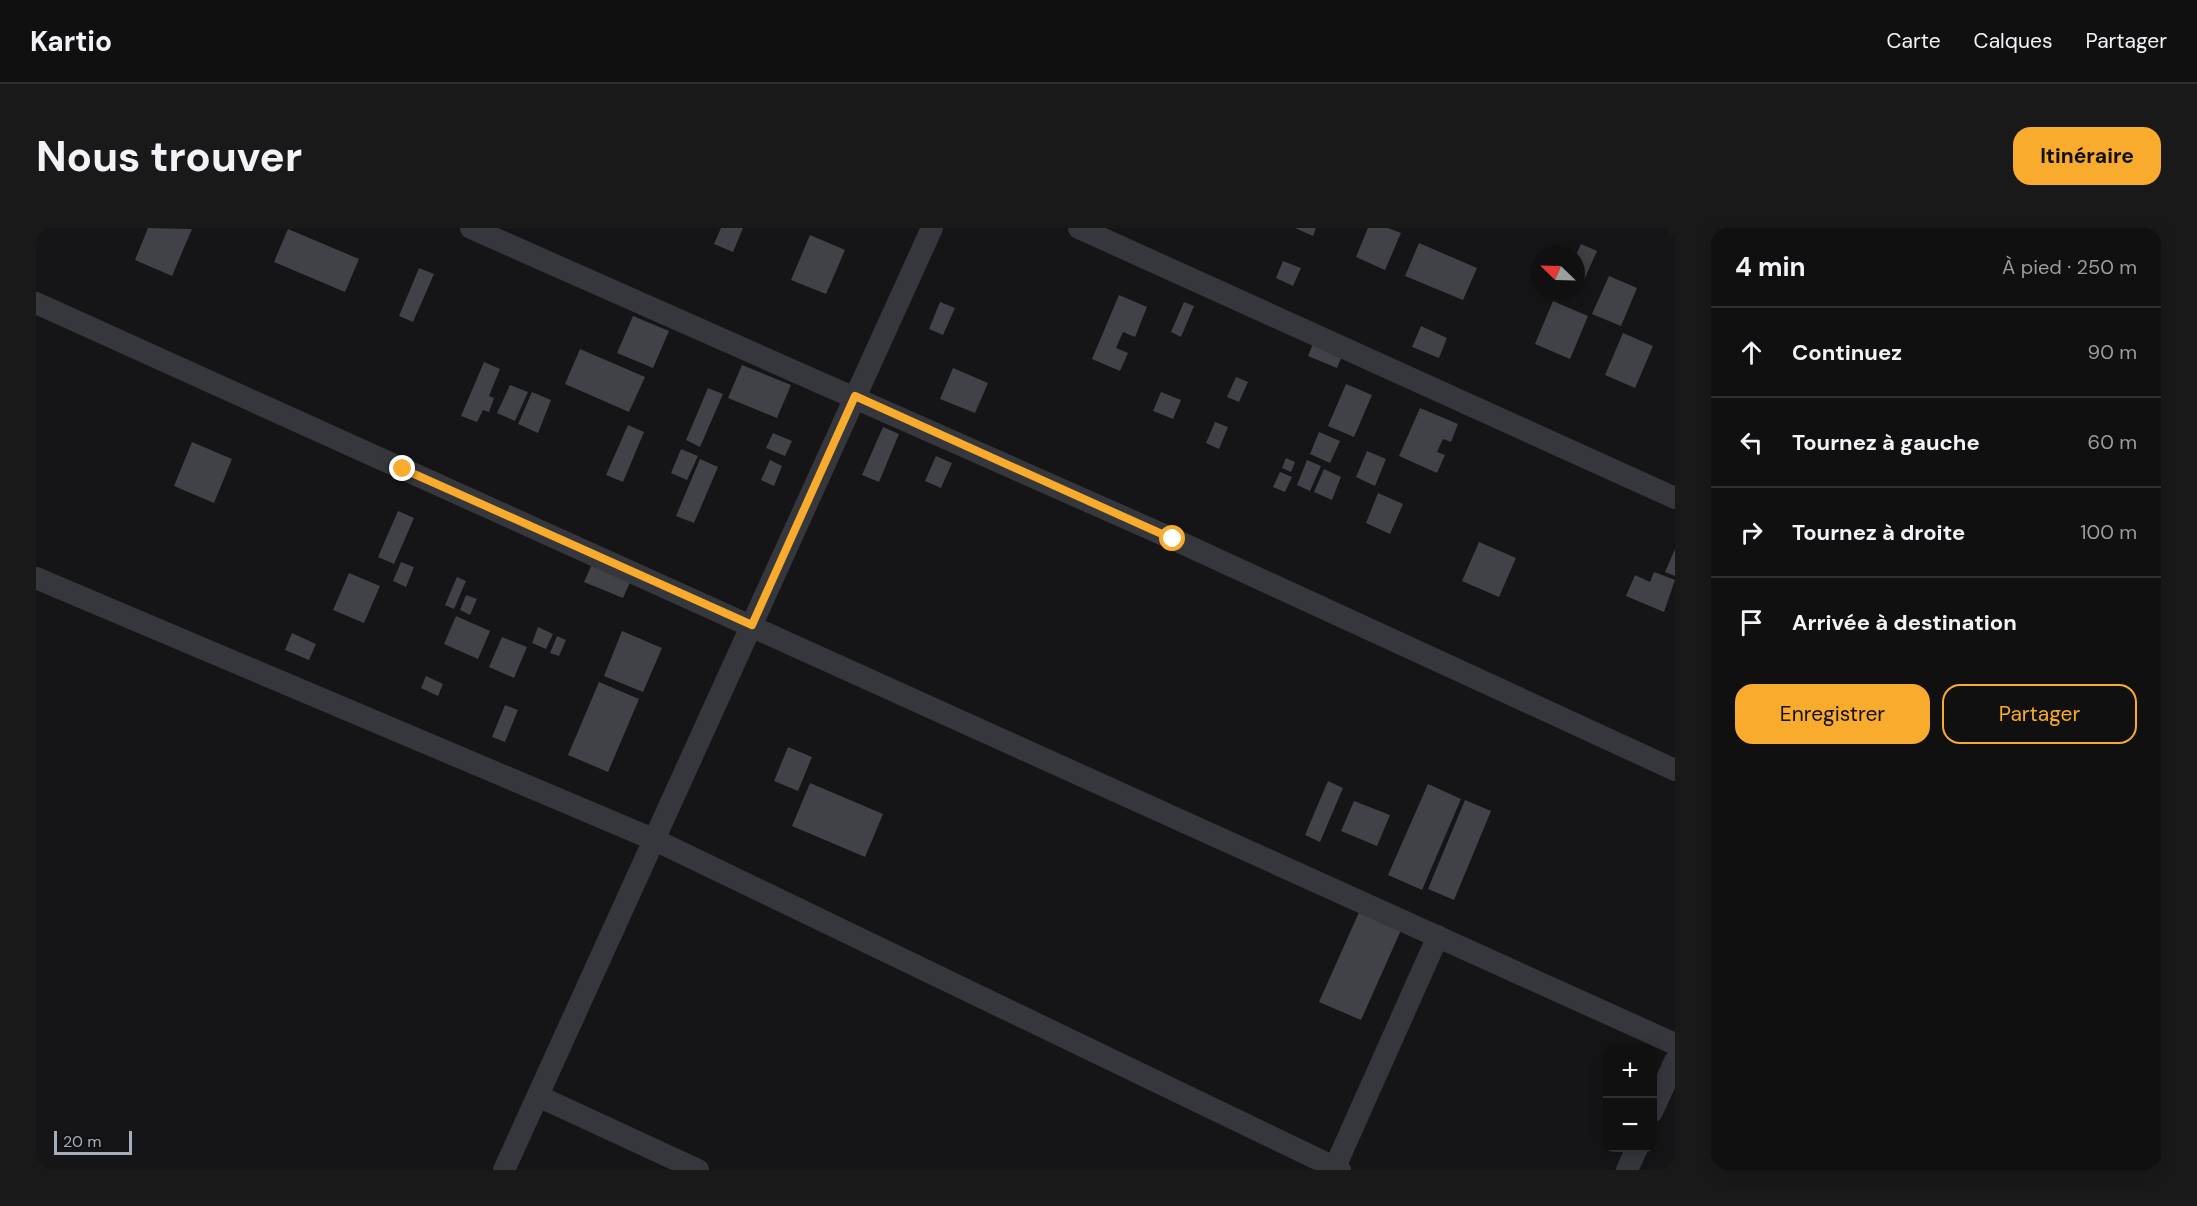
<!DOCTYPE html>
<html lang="fr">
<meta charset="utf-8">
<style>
body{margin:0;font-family:"DM Sans",sans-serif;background:#19191a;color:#f1f3f6}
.controls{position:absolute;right:18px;bottom:18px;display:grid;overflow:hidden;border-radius:12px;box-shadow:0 3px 15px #0003}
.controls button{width:54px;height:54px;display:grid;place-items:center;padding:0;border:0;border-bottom:2px solid #303031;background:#101011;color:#f1f3f6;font:30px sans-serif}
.compass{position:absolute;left:1495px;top:18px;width:54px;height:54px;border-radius:50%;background:#101011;box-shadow:0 3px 15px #0003;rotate:293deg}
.scale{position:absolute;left:18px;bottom:15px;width:78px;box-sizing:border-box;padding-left:6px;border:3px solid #a6acb8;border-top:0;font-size:16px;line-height:21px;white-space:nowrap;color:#a6acb8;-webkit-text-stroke:4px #101012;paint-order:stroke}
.stop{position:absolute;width:18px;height:18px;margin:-14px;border:4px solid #f8ab2c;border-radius:50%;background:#fff}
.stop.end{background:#f8ab2c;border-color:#fff;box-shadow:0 2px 6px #0008}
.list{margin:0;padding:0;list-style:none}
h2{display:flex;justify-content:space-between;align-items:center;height:78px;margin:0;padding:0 24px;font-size:26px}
h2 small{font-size:20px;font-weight:400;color:#9c9d9f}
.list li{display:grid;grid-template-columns:39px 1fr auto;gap:18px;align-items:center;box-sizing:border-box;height:90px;padding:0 24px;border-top:2px solid #303031}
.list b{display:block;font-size:22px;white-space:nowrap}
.list em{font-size:20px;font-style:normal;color:#9c9d9f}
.actions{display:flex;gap:12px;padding:18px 24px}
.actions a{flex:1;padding:14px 0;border:2px solid #f8ab2c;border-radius:18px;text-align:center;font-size:21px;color:#f8ab2c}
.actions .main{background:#f8ab2c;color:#111}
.icon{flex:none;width:33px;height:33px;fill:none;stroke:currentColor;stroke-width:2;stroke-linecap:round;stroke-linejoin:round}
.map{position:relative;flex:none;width:1639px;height:942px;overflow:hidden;border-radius:18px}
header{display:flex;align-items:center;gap:36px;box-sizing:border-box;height:84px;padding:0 30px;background:#101011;border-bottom:2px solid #303031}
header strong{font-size:28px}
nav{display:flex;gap:33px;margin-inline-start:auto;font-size:21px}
.intro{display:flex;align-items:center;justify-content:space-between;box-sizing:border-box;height:144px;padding:0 36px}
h1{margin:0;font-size:42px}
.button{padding:15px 27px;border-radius:18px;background:#f8ab2c;color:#111;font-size:21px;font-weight:700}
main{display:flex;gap:36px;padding:0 36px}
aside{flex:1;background:#101011;border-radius:18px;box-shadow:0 3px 15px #0003}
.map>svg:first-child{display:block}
.building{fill:#414247}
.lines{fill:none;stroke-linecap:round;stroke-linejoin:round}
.street{stroke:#36373c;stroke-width:22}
.route{stroke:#f8ab2c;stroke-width:8}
</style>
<header>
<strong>Kartio</strong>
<nav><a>Carte</a><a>Calques</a><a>Partager</a></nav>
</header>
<div class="intro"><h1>Nous trouver</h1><a class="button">Itinéraire</a></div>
<main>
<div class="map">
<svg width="1639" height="942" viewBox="0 0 1639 942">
<rect width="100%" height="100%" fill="#151517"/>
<path class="building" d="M112,0L156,1L136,48L99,32Z
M685,0H707L697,24L678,16Z
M1259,0H1280L1277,8Z
M1332,0H1352L1365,5L1349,42L1320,29Z
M252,1L323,31L309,64L238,34Z
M774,7L809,22L790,66L755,52Z
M1383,15L1441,40L1427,72L1369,48Z
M1545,16L1561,23L1548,52L1540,48V27Z
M1247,33L1265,40L1257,58L1240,50Z
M383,40L398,46L377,94L363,88Z
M1573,48L1601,60L1585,98L1556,86Z
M1083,67L1111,79L1099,109L1087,104L1080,120L1092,125L1084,143L1056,131Z
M1517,73L1552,88L1534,131L1499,116Z
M904,74L919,80L907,107L893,101Z
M1148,74L1158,78L1145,109L1135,104Z
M597,88L633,103L617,140L581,125Z
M1385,98L1411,110L1403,130L1376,119Z
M1587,105L1617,118L1599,160L1569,147Z
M1277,116L1306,128L1301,140L1272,128Z
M544,121L609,149L593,184L529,156Z
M448,134L464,141L453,168L458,170L453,184L447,182L441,194L425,188Z
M706,137L755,157L741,190L692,170Z
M917,140L952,155L939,185L904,171Z
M1200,149L1212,154L1203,174L1191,169Z
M1310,156L1336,167L1318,209L1292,198Z
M474,157L492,164L479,193L461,185Z
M672,160L687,166L664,219L650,212Z
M496,164L515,172L502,205L482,196Z
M1125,164L1145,172L1137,191L1117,183Z
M1384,180L1422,196L1415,214L1407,211L1401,224L1409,227L1401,245L1363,228Z
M1179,194L1192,199L1183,221L1170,215Z
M592,197L608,204L587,254L570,247Z
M847,199L863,206L843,254L826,247Z
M1283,204L1304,213L1294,235L1274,226Z
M737,205L756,213L749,228L730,220Z
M156,214L196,231L178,275L138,258Z
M645,221L662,228L651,252L635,245Z
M1331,223L1350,231L1339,258L1320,249Z
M900,228L916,235L905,260L889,253Z
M1250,230L1259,234L1255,244L1246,240Z
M664,231L682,239L658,295L640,288Z
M734,232L746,238L738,258L725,252Z
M1271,232L1285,238L1274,263L1261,257Z
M1288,241L1305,249L1296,272L1278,264Z
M1244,244L1256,249L1249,264L1237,259Z
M1342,265L1367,276L1354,306L1330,295Z
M362,283L378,290L358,336L342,329Z
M1443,314L1480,330L1463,369L1426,353Z
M1639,321V348L1629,344Z
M365,334L378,339L370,359L357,353Z
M556,336L595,352L587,370L548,354Z
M1618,344L1639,352L1628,384L1590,368L1599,347L1614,354Z
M313,345L344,358L328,395L297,382Z
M421,349L430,353L418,381L409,377Z
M430,367L441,371L434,387L424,382Z
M420,388L454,403L442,431L408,416Z
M502,399L517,406L510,421L496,415Z
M586,403L626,420L607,464L568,448Z
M256,405L280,416L273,432L249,422Z
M521,408L530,412L523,428L514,425Z
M466,409L491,419L478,450L453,439Z
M390,448L407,456L402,468L385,460Z
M563,454L603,471L572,544L532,527Z
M469,477L482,482L469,514L456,509Z
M752,519L776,529L762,563L738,553Z
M1292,553L1307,560L1284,614L1269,607Z
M774,555L847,586L829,629L756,598Z
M1392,556L1425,571L1386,662L1352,647Z
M1429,572L1455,583L1418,672L1392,661Z
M1318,573L1354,587L1341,618L1305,603Z
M1324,682L1366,700L1325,792L1283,774Z"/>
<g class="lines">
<path class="street" d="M435,0L1137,311L1639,542
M1043,0L1639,270
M0,75L1639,816
M0,350L619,612L1304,942
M502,868L662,942
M1616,884L1639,833
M1299,939L1402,708
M468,942L896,0
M1591,942L1601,920"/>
</g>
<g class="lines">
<path class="route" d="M367,241L716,397L819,168L1137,311"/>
</g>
</svg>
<div class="controls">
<button>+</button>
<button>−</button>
</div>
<svg class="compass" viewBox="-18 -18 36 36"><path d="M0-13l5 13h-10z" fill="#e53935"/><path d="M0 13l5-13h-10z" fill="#9c9d9f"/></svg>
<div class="scale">20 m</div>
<div class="stop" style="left:1137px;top:311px"></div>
<div class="stop end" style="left:367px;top:241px"></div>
</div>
<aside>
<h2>4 min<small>À pied · 250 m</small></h2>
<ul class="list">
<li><svg class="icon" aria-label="ahead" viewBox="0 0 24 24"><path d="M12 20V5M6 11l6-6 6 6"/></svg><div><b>Continuez</b></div><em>90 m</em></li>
<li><svg class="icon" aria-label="left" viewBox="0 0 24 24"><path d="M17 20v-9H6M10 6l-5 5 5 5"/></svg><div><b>Tournez à gauche</b></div><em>60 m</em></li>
<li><svg class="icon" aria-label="right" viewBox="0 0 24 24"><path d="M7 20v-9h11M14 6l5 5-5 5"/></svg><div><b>Tournez à droite</b></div><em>100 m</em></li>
<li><svg class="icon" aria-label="arrive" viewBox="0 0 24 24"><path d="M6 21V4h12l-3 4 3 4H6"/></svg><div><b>Arrivée à destination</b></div></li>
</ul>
<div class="actions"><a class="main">Enregistrer</a><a>Partager</a></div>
</aside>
</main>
